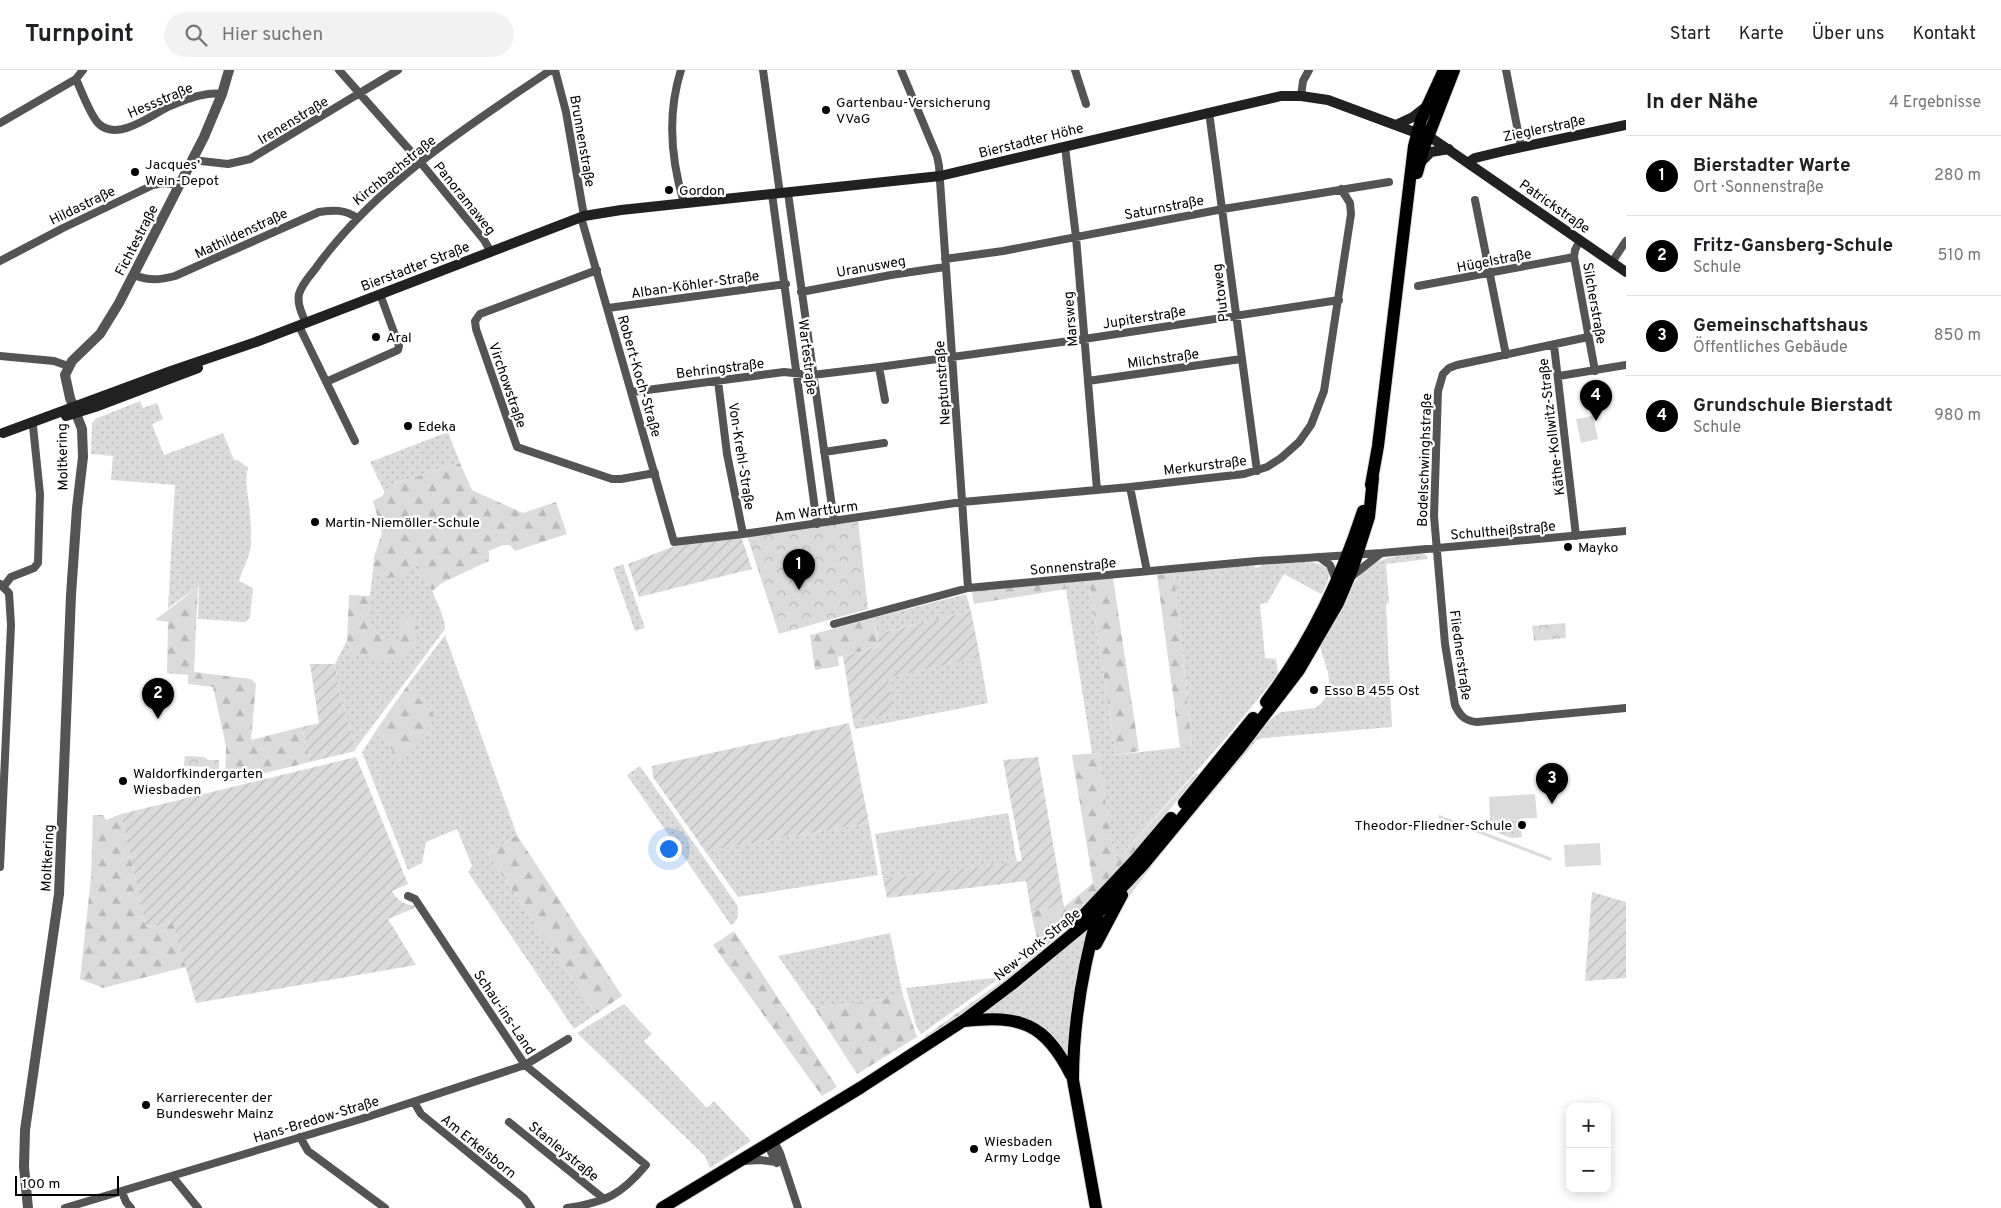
<!DOCTYPE html>
<html lang="de">
<meta charset="utf-8">
<style>
body{margin:0;font-family:Overpass,sans-serif;background:#f2f2f2;color:#202124}
.controls{position:absolute;right:15px;bottom:15px;display:grid;overflow:hidden;border-radius:10px;box-shadow:0 2px 12px #0003}
.controls button{width:45px;height:45px;display:grid;place-items:center;padding:0;border:0;border-bottom:1px solid #e0e0e0;background:#fff;color:#202124;font:25px sans-serif}
.scale{position:absolute;left:15px;bottom:12px;width:104px;box-sizing:border-box;padding-left:5px;border:2px solid #000;border-top:0;font-size:14px;line-height:18px;white-space:nowrap;color:#000;-webkit-text-stroke:4px #fff;paint-order:stroke}
.you{position:absolute;left:668px;top:778px;width:18px;height:18px;margin:-12px;border:4px solid #fff;border-radius:50%;background:#1a73e8;box-shadow:0 0 0 8px #1a73e833}
.badge{display:grid;place-items:center;width:32px;height:32px;border-radius:50%;background:#000;color:#fff;font-size:16px;font-weight:700}
.pin{position:absolute;translate:-50% -41px;filter:drop-shadow(0 1px 2px #0008)}
.pin::after{content:'';position:absolute;top:26px;width:18px;height:15px;background:inherit;clip-path:polygon(0 0,100% 0,50% 100%)}
.list{margin:0;padding:0;list-style:none}
h2{display:flex;justify-content:space-between;align-items:center;height:65px;margin:0;padding:0 20px;font-size:21px}
h2 small{font-size:16px;font-weight:400;color:#757577}
.list li{display:grid;grid-template-columns:32px 1fr auto;gap:15px;align-items:center;box-sizing:border-box;height:80px;padding:0 20px;border-top:1px solid #e0e0e0}
.list b{display:block;font-size:19px;white-space:nowrap}
.list p{margin:0;font-size:16px;white-space:nowrap;color:#757577}
.list em{font-size:16px;font-style:normal;color:#757577}
.icon{flex:none;width:28px;height:28px;fill:none;stroke:currentColor;stroke-width:2;stroke-linecap:round;stroke-linejoin:round}
.map{position:relative;flex:none;width:1626px;height:1138px;overflow:hidden}
header{display:flex;align-items:center;gap:30px;box-sizing:border-box;height:70px;padding:0 25px;background:#fff;border-bottom:1px solid #e0e0e0}
header strong{font-size:24px}
nav{display:flex;gap:28px;margin-inline-start:auto;font-size:18px}
.search{width:350px;height:45px;background:#f2f2f2;display:flex;align-items:center;gap:12px;box-sizing:border-box;padding:0 18px;border-radius:28px;color:#757577;font-size:19px}
main{display:flex}
aside{flex:1;background:#fff}
.map>svg:first-child{display:block}
.grass{fill:url(#grass-dots)}
.forest{fill:url(#forest-firs)}
.park{fill:url(#park-crowns)}
.garden{fill:url(#garden-furrows)}
.pitch{fill:#dbdbdb}
.lines{fill:none;stroke-linecap:round;stroke-linejoin:round}
.primary-casing{stroke:#dbdbdb;stroke-width:14}
.minor{stroke:#545454;stroke-width:8}
.tertiary{stroke:#545454;stroke-width:10}
.secondary{stroke:#212121;stroke-width:10}
.primary{stroke:#000;stroke-width:12}
.poi-dot{fill:#000;stroke:#fff;stroke-width:2}
.labels{text-anchor:middle;stroke-width:4.5;stroke-linejoin:round;paint-order:stroke}
.street-label{font-size:14px;fill:#000;stroke:#fff}
.poi-label{font-size:14px;fill:#000;stroke:#fff;text-anchor:start}
</style>
<header>
<strong>Turnpoint</strong>
<div class="search"><svg class="icon" aria-label="search" viewBox="0 0 24 24"><circle cx="10" cy="10" r="6"/><path d="M15 15l6 6"/></svg>Hier suchen</div>
<nav><a>Start</a><a>Karte</a><a>Über uns</a><a>Kontakt</a></nav>
</header>
<main>
<div class="map">
<svg width="1626" height="1138" viewBox="0 0 1626 1138">
<defs>
<pattern id="grass-dots" width="8" height="8" patternUnits="userSpaceOnUse" patternTransform="scale(1.25)"><rect width="8" height="8" fill="#dbdbdb"/><path d="M2 2h.1M6 6h.1" fill="none" stroke="#bababa" stroke-width="1.8" stroke-linecap="round"/></pattern>
<pattern id="forest-firs" width="22" height="20" patternUnits="userSpaceOnUse" patternTransform="scale(1.25)"><rect width="22" height="20" fill="#dbdbdb"/><path d="M5 1l3.5 6h-7zM16 11l3.5 6h-7z" fill="#bababa"/></pattern>
<pattern id="park-crowns" width="20" height="18" patternUnits="userSpaceOnUse" patternTransform="scale(1.25)"><rect width="20" height="18" fill="#dbdbdb"/><path d="M2 6a3 3 0 1 1 6 0M12 15a3 3 0 1 1 6 0" fill="none" stroke="#bababa"/></pattern>
<pattern id="garden-furrows" width="10" height="10" patternUnits="userSpaceOnUse" patternTransform="scale(1.25)"><rect width="10" height="10" fill="#dbdbdb"/><path d="M-1 1l2-2M0 10L10 0M9 11l2-2" fill="none" stroke="#bababa"/></pattern>
</defs>
<rect width="100%" height="100%" fill="#fff"/>
<path class="grass" d="M140,331L143,338L157,333L163,349L152,354L164,385L223,363L234,390H238L248,398C244,414 249,427 250,444C251,454 251,465 251,475C250,486 242,500 239,511L253,518L250,548L245,552L198,549L199,516L168,538L175,415L111,410L113,386L91,384L92,354L95,349Z
M448,362L460,393L390,415L385,423L370,392Z
M1420,483L1426,485L1428,489L1386,494L1389,532L1386,535L1392,657L1264,668L1257,670L1160,785L1125,832L1120,833L1136,809L1263,655L1281,642L1315,638L1322,633L1330,618L1328,602L1319,574C1331,553 1352,507 1371,495C1385,487 1404,484 1420,483Z
M1301,492C1328,492 1337,499 1321,524L1284,504L1267,533L1260,534L1265,588L1276,589L1278,604L1226,668L1115,792L1098,683H1092L1065,513L1089,510L1116,685L1192,676L1174,503L1254,495L1256,498L1260,497L1262,494Z
M417,493C425,508 446,544 445,559L356,678L339,621L335,594L347,570L353,584H360L390,592L399,571L380,567L367,550L373,500L384,507Z
M623,494L645,558L635,561L613,498Z
M966,524L971,541L877,564L873,548Z
M445,565L517,765L488,784L596,944L574,959L468,802L472,796L457,759L426,772L422,793L408,800L362,682L377,659L400,692L435,646L407,616Z
M980,587L988,633L855,659L853,651L893,644L887,608Z
M640,696L737,835C739,845 739,849 731,855L627,705Z
M1008,743L1017,792L883,809L875,764Z
M1520,749L1522,767L1511,768L1491,760L1490,750Z
M869,753L878,805L738,827L705,781Z
M1092,852C1081,897 1070,938 1069,985H1066L1052,965L1038,955L982,944L1037,902Z
M890,863L903,926L815,939L778,886Z
M1001,907L921,964L916,955L906,918Z
M624,934L652,964L644,971L707,1038L714,1031L751,1071L710,1098L705,1086L577,963Z"/>
<path class="forest" d="M460,393L472,420L523,443L556,432L567,464L515,481L510,475H503L489,481V491L442,513L432,521L417,493L403,508L384,507L373,500L374,487L382,463L373,431L382,426L390,415Z
M1174,503L1192,677H1180L1157,505Z
M1113,508L1139,681L1116,685L1089,510Z
M1065,513L1066,519L974,534L972,523L975,520Z
M198,517L194,602L251,609L256,614L251,670L302,657L310,692L225,713L226,676L213,617L188,614V605L167,603L168,552L155,550Z
M349,525L370,526L367,550L380,567L399,570L398,549L409,546L420,560L412,581L390,592L360,584H353L347,570Z
M873,548L879,577L838,587L839,596L815,600L810,565Z
M407,616L435,646L415,679L400,692L377,659Z
M1098,683L1115,792L1197,702L1198,705C1145,770 1088,841 1025,896C994,924 959,946 924,970V967L1006,908L1042,876L1037,870L1031,841L1064,837L1093,813L1072,685Z
M121,744L146,857L173,853L186,897L103,918L80,909L91,808L93,745H103L106,750Z
M517,765L622,926L596,944L488,784Z
M734,861L837,1017L822,1026L713,875Z
M903,926L917,967L857,1004L815,939Z"/>
<path class="park" d="M858,450L868,539L779,564L747,466Z
M1565,553L1566,568L1534,571L1532,556Z
M185,686L204,687L208,690H219V700L207,709V697L184,696Z"/>
<path class="garden" d="M741,466L752,499L639,527L628,494L675,476Z
M971,541L980,587L888,608L893,644L853,651L843,586L879,577L877,564Z
M310,594H335L339,621L356,678L355,681L310,692L302,657L319,653Z
M849,653L869,753L705,781L653,707L652,696Z
M356,687L408,814L392,821C399,833 406,835 419,836L388,849L416,895L196,933L173,853L146,857L121,744Z
M1038,687L1064,837L1031,841L1026,811L887,828L883,809L1022,791L1003,690Z
M1592,822L1626,832V908L1585,911Z"/>
<path class="pitch" d="M1593,346L1598,369L1581,373L1576,349Z
M1535,724L1537,748L1490,750L1489,727Z
M1439,745L1552,788L1551,791L1438,748Z
M1600,773L1601,795L1565,797L1564,775Z"/>
<g class="lines">
<defs>
<path id="primary" d="M1417,103L1424,77L1454,0
M1371,415L1378,376L1414,76L1421,50L1444,0
M1266,632C1309,575 1341,509 1363,441
M1184,733L1253,648
M1079,850L1137,788L1171,748
M1096,874L1122,825
M964,951C1021,945 1045,953 1071,1005
M662,1138L860,1018L963,951L1012,914L1098,843L1143,795L1238,680L1299,600L1338,533L1352,500L1369,447L1373,408
M1096,1138L1073,1010C1073,952 1083,896 1099,840"/>
</defs>
<use href="#primary" class="primary-casing"/>
<path class="minor" d="M339,0L421,93L484,170L491,182
M555,0L566,42L584,146
M681,0C667,44 671,90 684,133
M763,0L780,124
M901,0L937,86L939,96L968,518
M1075,0L1086,34
M1506,0L1521,77
M76,9C81,20 91,47 99,54C118,72 153,44 170,36C185,30 206,21 222,24
M1301,26L1303,11L1309,0
M1209,42L1257,401
M0,53L76,9L83,0
M1065,77L1076,167L1097,420
M192,90L228,94L250,89L398,0
M788,123L834,451
M772,124L817,454
M1475,130L1506,285
M581,147L674,472L743,464L962,432L1130,417L1244,404L1267,397L1281,388L1299,372L1311,355L1324,321L1351,144L1350,133L1341,119
M1580,170L1575,180L1574,187L1595,301
M945,189L1003,181L1223,139L1389,112
M0,191L63,158L153,115L163,113L179,115
M1612,192L1626,171
M597,200L480,244L475,251L476,259L517,377L612,409H621L655,403
M134,205C149,211 160,210 175,206L319,142C333,140 345,139 357,148
M1418,216L1574,187
M801,222L891,205L945,197
M608,238L786,214
M306,253C302,244 297,234 299,224C302,213 312,204 318,195C377,114 469,55 551,0
M299,256L355,371
M1588,267L1457,295L1449,298L1443,304L1438,321L1434,446L1445,574L1455,635C1460,646 1465,651 1477,652L1626,638
M1554,275L1576,466
M0,286L54,291L68,296
M879,297L885,330
M1559,306L1626,295
M718,311L727,384L743,464
M1088,311L1241,289
M326,312L398,280L399,276L380,224
M632,322L784,302L812,305L879,297L1084,269L1339,230
M824,382L884,373
M1130,417L1147,501
M1319,487L1330,495L1336,510
M1352,506L1380,484
M0,514L9,523L11,555L0,797
M4,516L11,507L34,498L38,493L40,424L33,356
M834,554L968,518L1257,491L1382,483L1626,461
M408,826L415,829L525,995L646,1095C621,1125 606,1132 567,1138
M414,1032L421,1044L524,1128L531,1138
M509,1052L604,1129
M300,1067L308,1081L385,1138
M774,1071L780,1083L798,1138
M772,1072L771,1082L777,1093
M744,1091L760,1090L776,1092
M172,1106L198,1138
M122,1122L126,1132L131,1138
M65,1138L361,1049L525,995L568,969"/>
<path class="tertiary" d="M28,1138L24,1097L25,1060L59,824L71,525L77,438L83,387L82,359L70,328L65,305L72,291L100,264L119,233L204,67L222,24L229,0"/>
<path class="secondary" d="M1396,55L1413,47L1427,36
M1469,92L1475,88L1508,80L1626,55
M1420,93L1431,82L1449,79
M66,346L95,337L198,298
M3,363L171,301L256,272L584,146L621,140L940,106L1281,26H1301L1328,30L1433,69L1626,202"/>
<use href="#primary" class="primary"/>
</g>
<g class="poi-dot">
<circle cx="826" cy="40" r="5"/>
<circle cx="135" cy="102" r="5"/>
<circle cx="669" cy="120" r="5"/>
<circle cx="376" cy="267" r="5"/>
<circle cx="408" cy="356" r="5"/>
<circle cx="315" cy="452" r="5"/>
<circle cx="1568" cy="477" r="5"/>
<circle cx="1314" cy="620" r="5"/>
<circle cx="123" cy="711" r="5"/>
<circle cx="1522" cy="755" r="5"/>
<circle cx="146" cy="1035" r="5"/>
<circle cx="974" cy="1079" r="5"/>
</g>
<g class="labels">
<g class="street-label">
<text transform="translate(160 30) rotate(-23)" y="5">Hessstraße</text>
<text transform="translate(293 50) rotate(-31)" y="5">Irenenstraße</text>
<text transform="translate(1544 58) rotate(-12)" y="5">Zieglerstraße</text>
<text transform="translate(1031 70) rotate(-14)" y="5">Bierstadter Höhe</text>
<text transform="translate(583 71) rotate(80)" y="5">Brunnenstraße</text>
<text transform="translate(394 100) rotate(-39)" y="5">Kirchbachstraße</text>
<text transform="translate(465 128) rotate(51)" y="5">Panoramaweg</text>
<text transform="translate(82 135) rotate(-26)" y="5">Hildastraße</text>
<text transform="translate(1555 136) rotate(35)" y="5">Patrickstraße</text>
<text transform="translate(1164 137) rotate(-11)" y="5">Saturnstraße</text>
<text transform="translate(241 163) rotate(-25)" y="5">Mathildenstraße</text>
<text transform="translate(136 170) rotate(-63)" y="5">Fichtestraße</text>
<text transform="translate(1494 190) rotate(-11)" y="5">Hügelstraße</text>
<text transform="translate(415 196) rotate(-21)" y="5">Bierstadter Straße</text>
<text transform="translate(871 196) rotate(-10)" y="5">Uranusweg</text>
<text transform="translate(695 214) rotate(-8)" y="5">Alban-Köhler-Straße</text>
<text transform="translate(1220 223) rotate(-97)" y="5">Plutoweg</text>
<text transform="translate(1595 233) rotate(80)" y="5">Silcherstraße</text>
<text transform="translate(1144 247) rotate(-9)" y="5">Jupiterstraße</text>
<text transform="translate(1070 249) rotate(-95)" y="5">Marsweg</text>
<text transform="translate(808 287) rotate(83)" y="5">Wartestraße</text>
<text transform="translate(1163 288) rotate(-8)" y="5">Milchstraße</text>
<text transform="translate(720 298) rotate(-7)" y="5">Behringstraße</text>
<text transform="translate(640 306) rotate(74)" y="5">Robert-Koch-Straße</text>
<text transform="translate(942 313) rotate(-94)" y="5">Neptunstraße</text>
<text transform="translate(508 315) rotate(71)" y="5">Virchowstraße</text>
<text transform="translate(1551 357) rotate(-97)" y="5">Käthe-Kollwitz-Straße</text>
<text transform="translate(742 386) rotate(81)" y="5">Von-Krehl-Straße</text>
<text transform="translate(62 387) rotate(-91)" y="5">Moltkering</text>
<text transform="translate(1424 390) rotate(-88)" y="5">Bodelschwinghstraße</text>
<text transform="translate(1205 395) rotate(-7)" y="5">Merkurstraße</text>
<text transform="translate(816 441) rotate(-8)" y="5">Am Wartturm</text>
<text transform="translate(1503 460) rotate(-5)" y="5">Schultheißstraße</text>
<text transform="translate(1073 496) rotate(-5)" y="5">Sonnenstraße</text>
<text transform="translate(1461 585) rotate(82)" y="5">Fliednerstraße</text>
<text transform="translate(47 788) rotate(-87)" y="5">Moltkering</text>
<text transform="translate(1037 874) rotate(-39)" y="5">New-York-Straße</text>
<text transform="translate(505 942) rotate(56)" y="5">Schau-ins-Land</text>
<text transform="translate(316 1049) rotate(-17)" y="5">Hans-Bredow-Straße</text>
<text transform="translate(479 1076) rotate(39)" y="5">Am Erkelsborn</text>
<text transform="translate(564 1081) rotate(39)" y="5">Stanleystraße</text>
</g>
<g class="poi-label">
<text x="836" y="37">Gartenbau-Versicherung<tspan x="836" dy="16">VVaG</tspan></text>
<text x="145" y="99">Jacques’<tspan x="145" dy="16">Wein-Depot</tspan></text>
<text x="679" y="125">Gordon</text>
<text x="386" y="272">Aral</text>
<text x="418" y="361">Edeka</text>
<text x="325" y="457">Martin-Niemöller-Schule</text>
<text x="1578" y="482">Mayko</text>
<text x="1324" y="625">Esso B 455 Ost</text>
<text x="133" y="708">Waldorfkindergarten<tspan x="133" dy="16">Wiesbaden</tspan></text>
<text x="1512" y="760" text-anchor="end">Theodor-Fliedner-Schule</text>
<text x="156" y="1032">Karrierecenter der<tspan x="156" dy="16">Bundeswehr Mainz</tspan></text>
<text x="984" y="1076">Wiesbaden<tspan x="984" dy="16">Army Lodge</tspan></text>
</g>
</g>
</svg>
<div class="controls">
<button>+</button>
<button>−</button>
</div>
<div class="scale">100 m</div>
<div class="you"></div>
<div class="pin badge" style="left:799px;top:520px">1</div>
<div class="pin badge" style="left:158px;top:649px">2</div>
<div class="pin badge" style="left:1552px;top:734px">3</div>
<div class="pin badge" style="left:1596px;top:351px">4</div>
</div>
<aside>
<h2>In der Nähe<small>4 Ergebnisse</small></h2>
<ul class="list">
<li><span class="badge">1</span><div><b>Bierstadter Warte</b><p>Ort · Sonnenstraße</p></div><em>280 m</em></li>
<li><span class="badge">2</span><div><b>Fritz-Gansberg-Schule</b><p>Schule</p></div><em>510 m</em></li>
<li><span class="badge">3</span><div><b>Gemeinschaftshaus</b><p>Öffentliches Gebäude</p></div><em>850 m</em></li>
<li><span class="badge">4</span><div><b>Grundschule Bierstadt</b><p>Schule</p></div><em>980 m</em></li>
</ul>
</aside>
</main>
